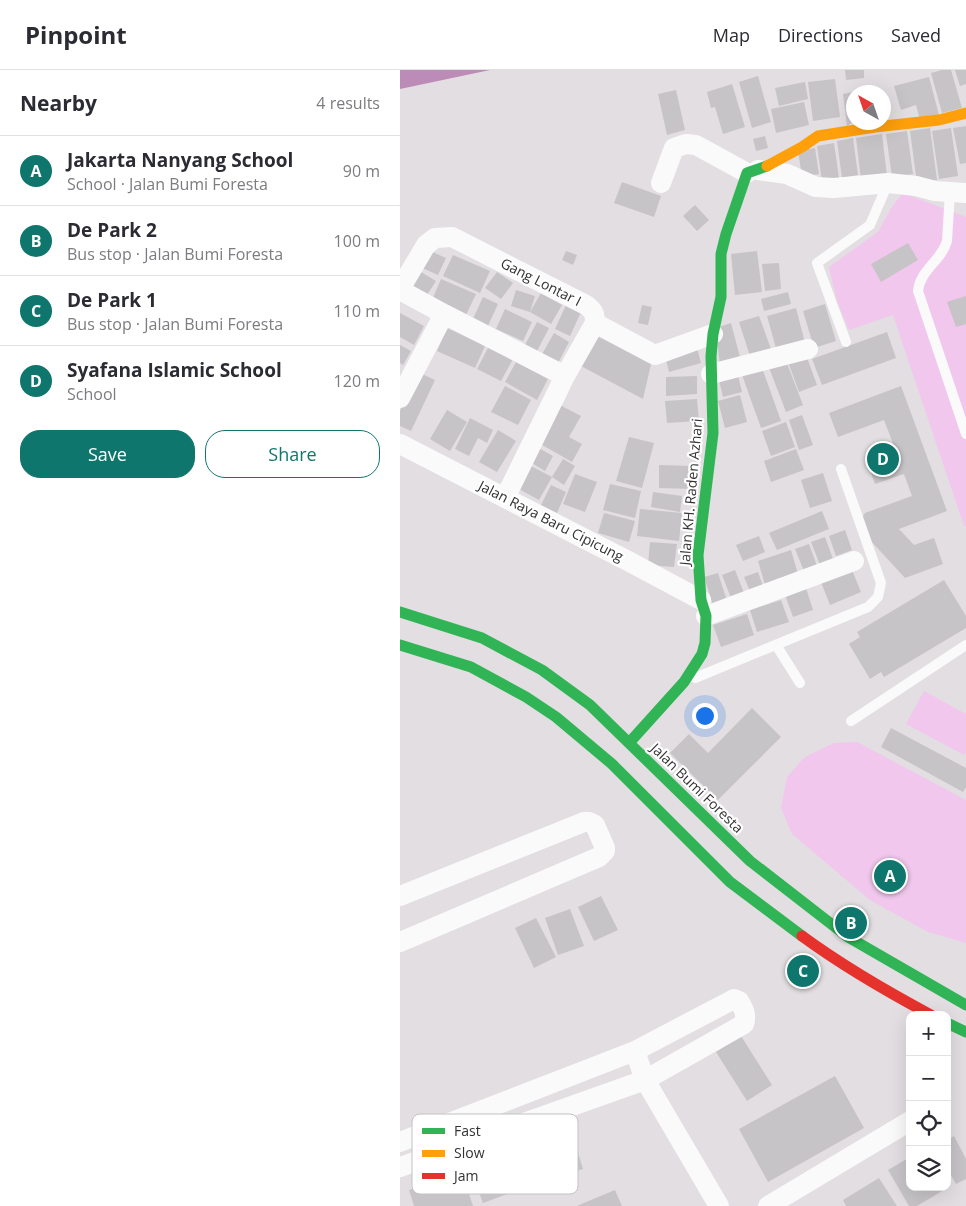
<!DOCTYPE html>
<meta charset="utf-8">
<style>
body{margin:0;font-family:"Open Sans",sans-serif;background:#f7f7f7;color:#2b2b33}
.controls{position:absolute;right:15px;bottom:15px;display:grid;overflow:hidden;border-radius:10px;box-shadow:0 5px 20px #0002}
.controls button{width:45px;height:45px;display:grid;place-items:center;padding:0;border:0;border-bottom:1px solid #e1e1e2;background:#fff;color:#2b2b33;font:25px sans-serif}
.compass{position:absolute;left:446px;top:15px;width:45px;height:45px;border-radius:50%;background:#fff;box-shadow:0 5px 20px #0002;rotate:320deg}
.you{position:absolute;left:304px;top:645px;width:18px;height:18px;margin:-12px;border:4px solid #fff;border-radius:50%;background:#1a73e8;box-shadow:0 0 0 8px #1a73e833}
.badge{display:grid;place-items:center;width:32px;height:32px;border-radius:50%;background:#0f766e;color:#fff;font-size:16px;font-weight:700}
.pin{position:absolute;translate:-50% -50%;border:2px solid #fff;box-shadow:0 1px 5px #0006}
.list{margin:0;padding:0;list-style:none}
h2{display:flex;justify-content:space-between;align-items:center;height:65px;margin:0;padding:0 20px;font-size:21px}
h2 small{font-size:16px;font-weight:400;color:#7c7c81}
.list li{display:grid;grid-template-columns:32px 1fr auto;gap:15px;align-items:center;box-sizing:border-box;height:70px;padding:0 20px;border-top:1px solid #e1e1e2}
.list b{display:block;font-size:19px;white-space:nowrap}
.list p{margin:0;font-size:16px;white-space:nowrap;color:#7c7c81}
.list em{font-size:16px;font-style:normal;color:#7c7c81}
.actions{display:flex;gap:10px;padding:15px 20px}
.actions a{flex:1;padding:11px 0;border:1px solid #0f766e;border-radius:20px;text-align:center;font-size:18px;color:#0f766e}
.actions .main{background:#0f766e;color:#fff}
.icon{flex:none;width:28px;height:28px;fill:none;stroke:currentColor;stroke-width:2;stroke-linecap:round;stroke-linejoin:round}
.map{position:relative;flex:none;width:566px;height:1136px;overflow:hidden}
header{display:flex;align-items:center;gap:30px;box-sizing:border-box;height:70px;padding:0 25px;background:#fff;border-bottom:1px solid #e1e1e2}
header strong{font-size:24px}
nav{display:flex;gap:28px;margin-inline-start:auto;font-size:18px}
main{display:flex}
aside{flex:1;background:#fff}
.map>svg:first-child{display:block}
.green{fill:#f1c7ed}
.water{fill:#bc8bb7}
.building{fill:#c7c4c7}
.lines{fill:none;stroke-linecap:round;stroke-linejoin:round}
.lane{stroke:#fbfafa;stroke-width:10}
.street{stroke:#fbfafa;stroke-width:20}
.fast{stroke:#30b455;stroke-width:11}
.slow{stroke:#ff9f0a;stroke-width:11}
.jam{stroke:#e5322d;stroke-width:11}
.labels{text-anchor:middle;stroke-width:4.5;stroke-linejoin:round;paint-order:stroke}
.street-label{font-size:14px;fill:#343233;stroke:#fff}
.key{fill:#fff;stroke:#c2c2c2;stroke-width:1}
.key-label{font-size:14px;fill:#343233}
</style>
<header>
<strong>Pinpoint</strong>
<nav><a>Map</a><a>Directions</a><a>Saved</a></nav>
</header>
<main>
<aside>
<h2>Nearby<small>4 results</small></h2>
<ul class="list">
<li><span class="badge">A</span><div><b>Jakarta Nanyang School</b><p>School · Jalan Bumi Foresta</p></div><em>90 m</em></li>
<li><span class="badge">B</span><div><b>De Park 2</b><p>Bus stop · Jalan Bumi Foresta</p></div><em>100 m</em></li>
<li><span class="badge">C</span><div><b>De Park 1</b><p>Bus stop · Jalan Bumi Foresta</p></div><em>110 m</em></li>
<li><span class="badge">D</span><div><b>Syafana Islamic School</b><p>School</p></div><em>120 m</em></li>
</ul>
<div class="actions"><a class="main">Save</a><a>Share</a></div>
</aside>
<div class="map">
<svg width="566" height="1136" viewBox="0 0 566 1136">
<rect width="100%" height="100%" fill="#e2dee1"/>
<path class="green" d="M503,123L566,147V457L563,453L493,245L449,260L437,231L429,197L478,162L492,137Z
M524,621L566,644V682L564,685L506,654Z
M457,672L566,730V873L528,862L470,830L392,764L381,738L387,707L405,687L434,673Z"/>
<path class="water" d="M0,0H90L0,19Z"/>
<path class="building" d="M445,0H464V8L446,10Z
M542,0H551L562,38L542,43L531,3Z
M555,0H566V14L560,16Z
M358,6L371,52L352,58L339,12Z
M529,7L539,45L520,50L516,35L501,40L494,16Z
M435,9L440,47L413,51L408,12Z
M405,12L408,29L379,36L375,18Z
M332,14L345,57L323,64L315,37L311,38L307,22Z
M276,20L285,60L267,65L258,24Z
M453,22V52L447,56L443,24Z
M404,32L409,55L376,63L371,39Z
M566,56V93L560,94L553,58Z
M530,58L537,110L517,113L510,61Z
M551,58L558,106L539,109L532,61Z
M507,61L513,104L492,107L486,64Z
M482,64L487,106L461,110L456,68Z
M365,66L368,78L356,81L353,69Z
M453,68L458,105L442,108L437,71Z
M434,73L439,108L422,111L417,76Z
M415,78L419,104L402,107L398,81Z
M222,112L261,126L254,147L214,133Z
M295,135L309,150L297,161L283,146Z
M508,173L518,190L481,212L471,194Z
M28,180L46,188L38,205L20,197Z
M166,181L177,185L173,195L162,190Z
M357,181L362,222L335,225L331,184Z
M53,185L90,201L80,223L43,206Z
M379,193L381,219L365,221L362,194Z
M16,199L36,211L27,225L8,214Z
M97,202L113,213L101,229L85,218Z
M41,209L76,224L66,245L32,230Z
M116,220L135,226L130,242L111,236Z
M388,222L391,234L364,241L361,229Z
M141,223L162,235L151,254L130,242Z
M566,226V254L556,257L547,232Z
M83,227L98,234L87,258L72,251Z
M167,233L182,240L170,266L155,259Z
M425,234L436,271L414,278L403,241Z
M242,235L252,237L248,255L238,253Z
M396,238L405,273L377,282L367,246Z
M105,239L132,252L123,271L96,259Z
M0,243L24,256L14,275L0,267Z
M359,246L371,279L350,286L339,252Z
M137,252L149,258L136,283L124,277Z
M331,253L341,291L320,297L316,258Z
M47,258L85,276L75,298L37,281Z
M487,262L496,288L422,315L412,289Z
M154,263L169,272L157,295L141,286Z
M195,265L251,294L243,329L179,295Z
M296,274L301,293L269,302L264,282Z
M0,275L11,281L3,295L0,293Z
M89,276L113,289L101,311L77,299Z
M405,282L417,315L399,322L387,289Z
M385,288L403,335L386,342L368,295Z
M116,292L148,309L137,330L105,312Z
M361,295L381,351L361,358L341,302Z
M337,301L342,322L323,327L318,306Z
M18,302L35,310L11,361L0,356V341Z
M297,306V324L266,326V307Z
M105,316L131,330L118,355L91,342Z
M501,316L547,441L499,459L514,475L534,468L543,494L505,508L470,470L462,448L465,443L512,426L504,404L475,414L465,387L494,376L484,350L438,367L429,343Z
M340,325L347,352L325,358L318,331Z
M297,329L299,351L267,353L265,331Z
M158,334L181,346L169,367L182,374L172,392L137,372Z
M47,340L67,352L50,381L30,369Z
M402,345L413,375L399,380L389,350Z
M70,348L93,360L87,373L78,368L69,386L55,379Z
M386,352L395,377L371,386L362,361Z
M98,360L116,371L97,402L79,392Z
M229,367L254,373L242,418L216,411Z
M135,376L153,386L145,401L127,390Z
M396,379L404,400L371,412L364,391Z
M163,389L175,396L164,415L152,407Z
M127,394L152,407L139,430L115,417Z
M259,395L294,396L293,419L259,418Z
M423,403L432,431L410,438L401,410Z
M175,404L197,412L185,442L163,434Z
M210,414L241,421L235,448L203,440Z
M151,415L166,422L157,443L141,435Z
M253,422L282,426L280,442L251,437Z
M240,439L282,443L279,471L237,466Z
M422,441L429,459L377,480L369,463Z
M204,443L235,451L229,472L198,463Z
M445,460L452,480L436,486L429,466Z
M359,466L365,482L343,491L336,475Z
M425,467L433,489L420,495L411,472Z
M250,472L277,474L274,497L248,495Z
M409,474L417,496L404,501L395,479Z
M391,480L398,504L365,515L358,491Z
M450,495L461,522L430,535L419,507Z
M335,500L344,523L331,528L322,505Z
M358,502L363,516L350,521L344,507Z
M318,503L327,531L313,535L304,507Z
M544,510L566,546V558L484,607L481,602L470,609L449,574L460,567L457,562Z
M404,512L413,540L393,547L383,519Z
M381,530L389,552L357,562L350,540Z
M347,544L354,565L321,577L313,555Z
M352,638L381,667L318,730L270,683L289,664L308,683Z
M491,658L566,698V717L563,722L481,677Z
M201,826L218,860L194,871L178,837Z
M170,839L184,876L158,885L145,848Z
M136,848L156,887L134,898L115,858Z
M341,966L372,1015L347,1031L316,982Z
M435,1006L464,1058L368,1112L339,1059Z
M170,1057L183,1099L156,1108L143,1066Z
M554,1066L566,1089V1109L556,1114L547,1098V1070Z
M123,1073L137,1113L83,1133L68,1093Z
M510,1087V1117H549L517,1136H509L488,1100Z
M62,1102L73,1136H14L9,1120Z
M479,1108L497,1136H446L443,1130Z
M215,1120L222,1136H177L186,1132Z"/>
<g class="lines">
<path class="lane" d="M550,122L547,171C542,190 520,200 518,221L566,364
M446,272L417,193L470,155L488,113
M376,575L400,613
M295,608L468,537L478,527L481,513L441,399
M451,651L566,575"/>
<path class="street" d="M358,100L387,104L416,117L434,118L488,113L516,116L535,121L566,123
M261,113L274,78L286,74L296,75L347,103
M0,219L26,175L35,168L52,167L186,235C194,241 195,244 195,253L165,306L105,428
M0,220L44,244L165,306
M195,253L255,285L313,264
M311,304L408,279
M0,328L44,244
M0,374L230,492L301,530
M306,546L454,491
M0,826L184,752H189L195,755L205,778V781L199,787L0,872
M235,981L245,1010L319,1136
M0,1072L235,981L334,929L339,931C344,939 347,945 344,954L245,1010L0,1097
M368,1136L510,1051"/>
<path class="fast" d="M0,542L82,568L142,600L190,635L350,791L448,867L566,935
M0,575L71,597L126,627L156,647L212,694L330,812L402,866
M229,673L284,612L302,584L305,573L306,546L301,530L298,485L313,363L311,286L313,264L321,227V184L326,164L347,103L367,96
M547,953L566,962"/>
<path class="slow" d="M367,96L402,77L418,66L475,57L539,50L566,43"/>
<path class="jam" d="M402,866C443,896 486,921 531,945"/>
</g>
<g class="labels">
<g class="street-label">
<text transform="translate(141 212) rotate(27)" y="5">Gang Lontar I</text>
<text transform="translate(291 422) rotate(-85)" y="5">Jalan KH. Raden Azhari</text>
<text transform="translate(151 451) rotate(27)" y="5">Jalan Raya Baru Cipicung</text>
<text transform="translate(297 718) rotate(44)" y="5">Jalan Bumi Foresta</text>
</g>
</g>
<rect x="12" y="1044" width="166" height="80" rx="8" class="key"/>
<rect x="22" y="1058" width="23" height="6" fill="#30b455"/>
<rect x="22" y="1080" width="23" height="7" fill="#ff9f0a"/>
<rect x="22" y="1103" width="23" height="6" fill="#e5322d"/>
<g class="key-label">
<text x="54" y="1066">Fast</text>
<text x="54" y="1088">Slow</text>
<text x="54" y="1111">Jam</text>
</g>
</svg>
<div class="controls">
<button>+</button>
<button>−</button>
<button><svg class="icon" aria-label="locate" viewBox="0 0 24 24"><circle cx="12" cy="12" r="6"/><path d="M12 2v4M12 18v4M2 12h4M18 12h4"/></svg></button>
<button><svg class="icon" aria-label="layers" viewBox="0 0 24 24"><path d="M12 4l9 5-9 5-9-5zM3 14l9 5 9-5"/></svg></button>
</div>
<svg class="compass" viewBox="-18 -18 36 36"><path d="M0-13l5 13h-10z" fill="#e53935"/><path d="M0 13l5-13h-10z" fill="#7c7c81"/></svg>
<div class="you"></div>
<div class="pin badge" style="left:490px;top:806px">A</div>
<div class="pin badge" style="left:451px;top:853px">B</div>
<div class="pin badge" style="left:403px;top:901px">C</div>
<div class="pin badge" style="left:483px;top:389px">D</div>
</div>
</main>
